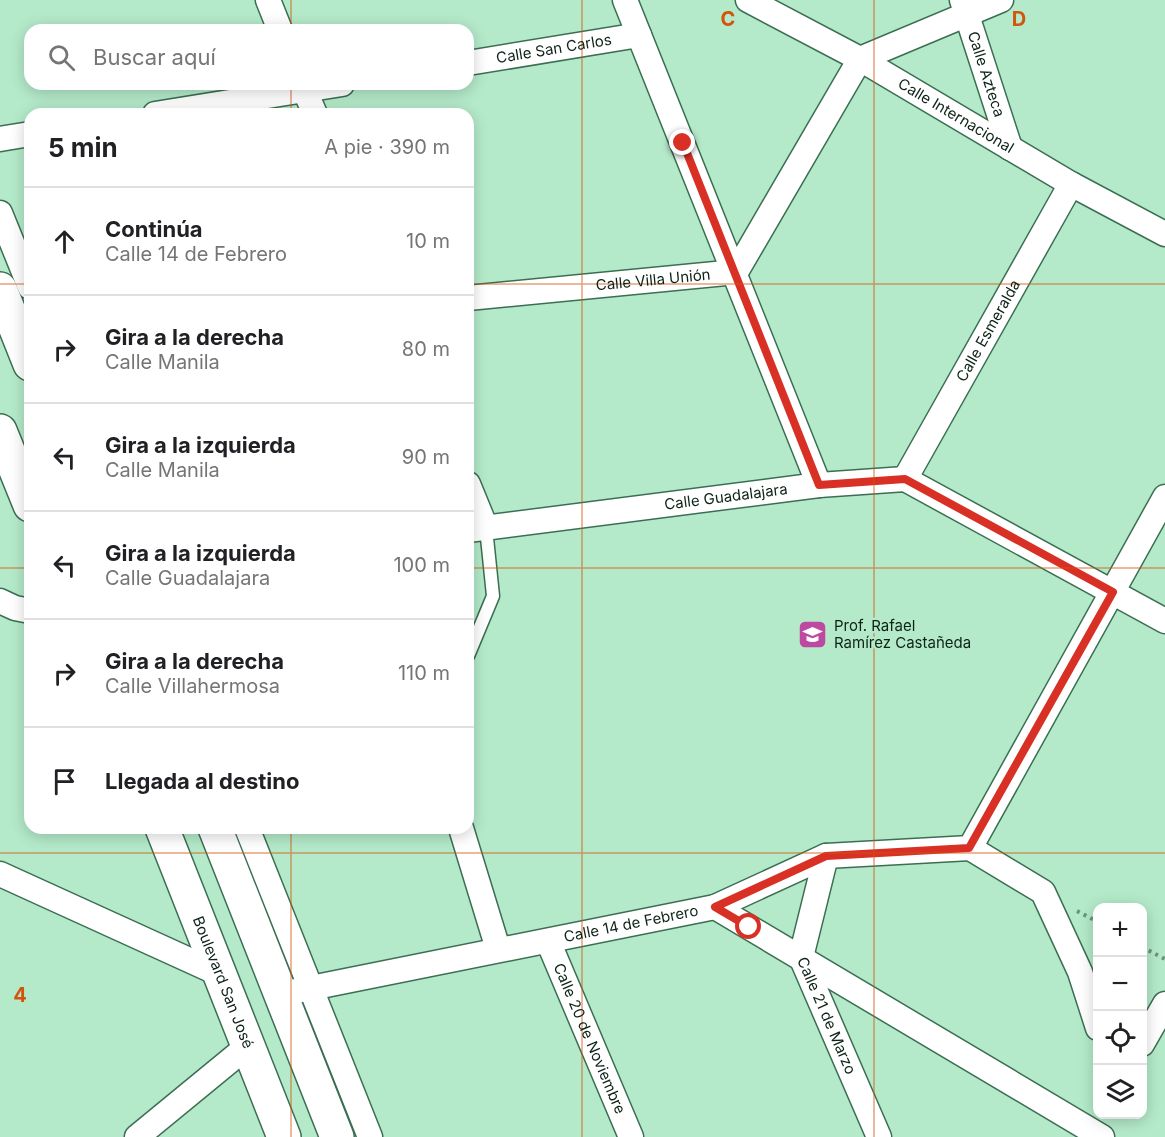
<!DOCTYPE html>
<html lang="es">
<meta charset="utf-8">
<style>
body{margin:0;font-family:Inter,sans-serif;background:#f2f2f2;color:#202124}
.controls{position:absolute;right:18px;bottom:18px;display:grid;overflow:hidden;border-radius:12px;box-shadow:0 3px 15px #0003}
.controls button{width:54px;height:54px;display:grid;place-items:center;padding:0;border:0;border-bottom:2px solid #e0e0e0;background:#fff;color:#202124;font:30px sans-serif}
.stop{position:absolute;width:18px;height:18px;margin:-14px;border:4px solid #d93025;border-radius:50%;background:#fff}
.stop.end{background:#d93025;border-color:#fff;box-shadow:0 2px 6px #0008}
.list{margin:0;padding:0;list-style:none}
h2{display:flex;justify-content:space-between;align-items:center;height:78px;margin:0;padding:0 24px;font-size:26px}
h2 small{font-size:20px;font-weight:400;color:#757577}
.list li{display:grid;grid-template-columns:39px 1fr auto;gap:18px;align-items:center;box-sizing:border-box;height:108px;padding:0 24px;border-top:2px solid #e0e0e0}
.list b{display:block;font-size:22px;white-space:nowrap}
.list p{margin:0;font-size:20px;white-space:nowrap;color:#757577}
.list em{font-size:20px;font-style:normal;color:#757577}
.icon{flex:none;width:33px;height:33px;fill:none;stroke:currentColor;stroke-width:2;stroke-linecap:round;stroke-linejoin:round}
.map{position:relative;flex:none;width:1165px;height:1137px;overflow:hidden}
.search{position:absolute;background:#fff;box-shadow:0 3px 15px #0003;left:24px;top:24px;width:450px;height:66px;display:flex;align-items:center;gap:15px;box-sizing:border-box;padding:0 21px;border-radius:18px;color:#757577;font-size:22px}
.panel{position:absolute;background:#fff;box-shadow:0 3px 15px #0003;left:24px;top:108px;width:450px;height:726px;border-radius:18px}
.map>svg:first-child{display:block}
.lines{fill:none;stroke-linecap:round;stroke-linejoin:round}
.service-casing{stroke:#3b6e52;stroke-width:15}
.minor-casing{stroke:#3b6e52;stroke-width:27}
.primary-casing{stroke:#3b6e52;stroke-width:36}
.path{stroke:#6c947c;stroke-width:4;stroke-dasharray:3 4.5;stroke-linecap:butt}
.service{stroke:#fff;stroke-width:12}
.minor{stroke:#fff;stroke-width:24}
.primary{stroke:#fff;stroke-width:33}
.route{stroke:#d93025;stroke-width:8}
.grid{fill:none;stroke:#d2540d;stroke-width:1.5;stroke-opacity:0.55}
.labels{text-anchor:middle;stroke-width:4.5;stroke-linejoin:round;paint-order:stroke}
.street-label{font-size:15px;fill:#0e2317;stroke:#b4eac9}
.poi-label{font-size:15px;fill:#0e2317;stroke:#b4eac9;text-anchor:start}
.grid-label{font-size:20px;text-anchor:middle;font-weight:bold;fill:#d2540d;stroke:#b4eac9;stroke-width:4.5;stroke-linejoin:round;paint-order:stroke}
</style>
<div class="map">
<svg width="1165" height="1137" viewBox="0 0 1165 1137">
<rect width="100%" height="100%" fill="#b4eac9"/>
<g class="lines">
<defs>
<path id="service" d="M468,656L493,596L486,528"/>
<g id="minor">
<path d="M268,0L280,30"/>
<path d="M625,0L819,485"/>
<path id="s1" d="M748,0L860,59L1071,184L1165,234"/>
<path id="s2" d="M962,0L1010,148"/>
<path id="s3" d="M468,63L639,35"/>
<path d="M302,84L315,114"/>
<path d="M155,114L342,84"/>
<path d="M0,139L30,134"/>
<path d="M0,213L30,287"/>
<path id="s4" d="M468,298L736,272L860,59L1001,0"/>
<path id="s5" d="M905,479L1071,184"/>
<path d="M468,484L486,528"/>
<path id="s6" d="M468,530L819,485L905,479L1165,621"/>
<path d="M0,601L15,608L30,611"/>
<path d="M247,828L370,1137"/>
<path d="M461,828L498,949"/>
<path d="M970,848L1043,892L1080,972L1098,1028"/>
<path id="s7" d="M826,856L801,957L879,1137"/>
<path d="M0,874L222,975"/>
<path d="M715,907L1102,1137"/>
<path id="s8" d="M548,941L631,1137"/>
<path id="s9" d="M281,994L715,907L826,856L970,848L1165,497"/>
<path d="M1142,1044L1165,1004"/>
<path d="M137,1137L249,1045"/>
</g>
<g id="primary">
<path d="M0,289L30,364"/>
<path d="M0,431L30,505"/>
<path id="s10" d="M162,828L284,1137"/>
<path d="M215,828L337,1137"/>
</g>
</defs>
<use href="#service" class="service-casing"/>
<use href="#minor" class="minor-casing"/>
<use href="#primary" class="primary-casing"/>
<path class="path" d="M1077,911L1098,922
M1142,947L1165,959"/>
<use href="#service" class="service"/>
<use href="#minor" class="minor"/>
<use href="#primary" class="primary"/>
</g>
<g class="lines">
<path class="route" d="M683,143L819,485L905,479L1113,592L969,848L826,856L715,907L749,927"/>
</g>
<path class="grid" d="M291,0V30M582,0V1137M874,0V1137M291,84V114M0,284H30M468,284H1165M0,568H30M468,568H1165M291,828V1137M0,853H1165"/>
<defs>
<symbol id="school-square" viewBox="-11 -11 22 22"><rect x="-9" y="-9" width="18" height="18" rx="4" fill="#bd49a1" stroke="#b4eac9"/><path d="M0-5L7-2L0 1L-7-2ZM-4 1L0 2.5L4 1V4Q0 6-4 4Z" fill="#fff"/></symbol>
</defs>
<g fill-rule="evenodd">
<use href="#school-square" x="796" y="618" width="33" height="33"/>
</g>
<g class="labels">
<g class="street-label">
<text dy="5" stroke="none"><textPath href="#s3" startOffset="87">Calle San Carlos</textPath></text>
<text dy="5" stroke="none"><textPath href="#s2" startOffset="78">Calle Azteca</textPath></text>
<text dy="5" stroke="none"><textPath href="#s1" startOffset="238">Calle Internacional</textPath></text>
<text dy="5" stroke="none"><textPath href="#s4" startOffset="186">Calle Villa Unión</textPath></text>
<text dy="5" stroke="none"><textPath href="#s5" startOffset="170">Calle Esmeralda</textPath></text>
<text dy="5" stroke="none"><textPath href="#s6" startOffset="260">Calle Guadalajara</textPath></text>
<text dy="5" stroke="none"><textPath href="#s9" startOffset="357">Calle 14 de Febrero</textPath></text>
<text dy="5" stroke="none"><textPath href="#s10" startOffset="166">Boulevard San José</textPath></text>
<text dy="5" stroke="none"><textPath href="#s7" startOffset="168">Calle 21 de Marzo</textPath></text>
<text dy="5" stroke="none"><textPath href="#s8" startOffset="106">Calle 20 de Noviembre</textPath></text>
</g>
<g class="poi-label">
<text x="834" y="631">Prof. Rafael<tspan x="834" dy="17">Ramírez Castañeda</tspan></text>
</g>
</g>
<g class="grid-label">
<text x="728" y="26">C</text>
<text x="1019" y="26">D</text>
<text x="20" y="1002">4</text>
</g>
</svg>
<div class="controls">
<button>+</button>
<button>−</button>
<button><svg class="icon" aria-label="locate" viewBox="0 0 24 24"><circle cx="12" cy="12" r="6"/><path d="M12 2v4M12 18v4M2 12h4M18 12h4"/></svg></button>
<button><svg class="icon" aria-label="layers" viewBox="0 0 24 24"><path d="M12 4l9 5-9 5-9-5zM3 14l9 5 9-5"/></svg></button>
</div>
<div class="stop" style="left:749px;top:927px"></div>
<div class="stop end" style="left:683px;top:143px"></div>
<div class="search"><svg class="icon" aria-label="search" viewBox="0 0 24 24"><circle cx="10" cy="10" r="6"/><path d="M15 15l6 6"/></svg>Buscar aquí</div>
<section class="panel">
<h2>5 min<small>A pie · 390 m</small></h2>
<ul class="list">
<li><svg class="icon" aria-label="ahead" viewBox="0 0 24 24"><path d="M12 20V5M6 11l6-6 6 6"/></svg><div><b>Continúa</b><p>Calle 14 de Febrero</p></div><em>10 m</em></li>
<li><svg class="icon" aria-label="right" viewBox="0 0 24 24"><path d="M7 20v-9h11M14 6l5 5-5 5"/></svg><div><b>Gira a la derecha</b><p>Calle Manila</p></div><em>80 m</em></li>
<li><svg class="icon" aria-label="left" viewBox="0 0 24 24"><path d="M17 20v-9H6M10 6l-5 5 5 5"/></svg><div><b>Gira a la izquierda</b><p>Calle Manila</p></div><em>90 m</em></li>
<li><svg class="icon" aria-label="left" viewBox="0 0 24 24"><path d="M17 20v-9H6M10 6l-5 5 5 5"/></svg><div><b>Gira a la izquierda</b><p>Calle Guadalajara</p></div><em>100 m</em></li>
<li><svg class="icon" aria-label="right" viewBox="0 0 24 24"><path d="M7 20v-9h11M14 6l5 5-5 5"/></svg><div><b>Gira a la derecha</b><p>Calle Villahermosa</p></div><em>110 m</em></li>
<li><svg class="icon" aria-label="arrive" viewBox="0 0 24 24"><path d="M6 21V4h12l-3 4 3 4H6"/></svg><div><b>Llegada al destino</b></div></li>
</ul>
</section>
</div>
